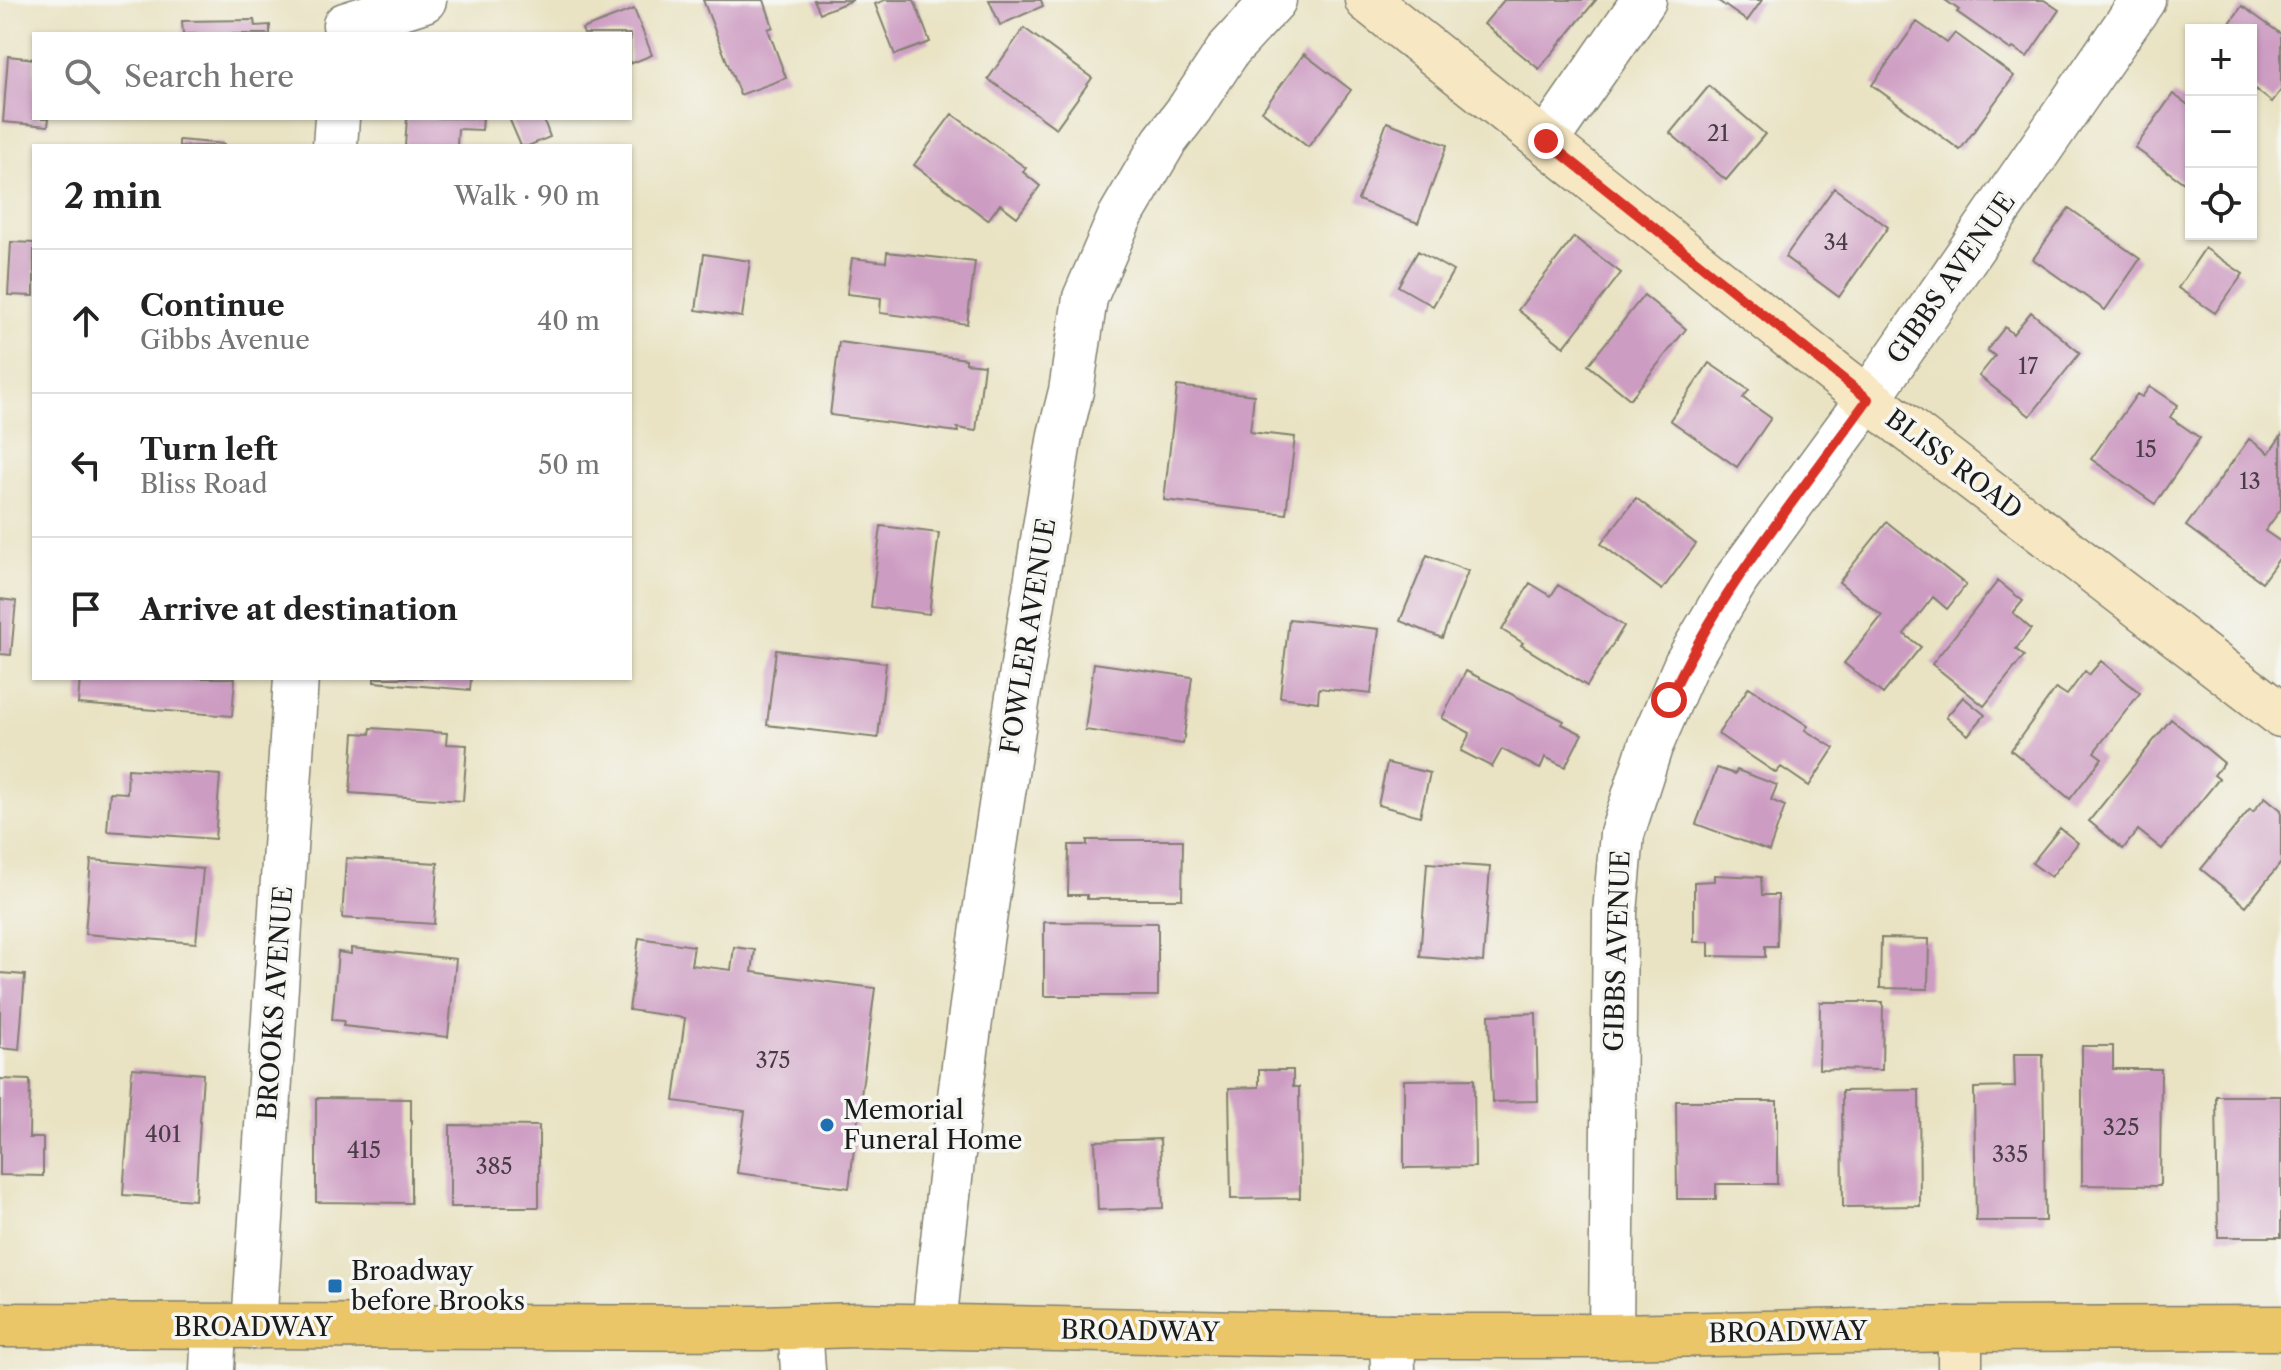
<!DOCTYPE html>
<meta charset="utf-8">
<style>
body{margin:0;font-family:"Libre Caslon Text",serif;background:#f6f6f6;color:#222}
.controls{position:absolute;right:24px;top:24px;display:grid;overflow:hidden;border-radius:0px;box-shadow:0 2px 6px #0004}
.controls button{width:72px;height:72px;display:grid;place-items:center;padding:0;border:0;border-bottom:2px solid #e0e0e0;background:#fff;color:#222;font:40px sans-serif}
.stop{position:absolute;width:24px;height:24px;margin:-18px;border:6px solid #d93025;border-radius:50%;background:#fff}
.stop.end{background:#d93025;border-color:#fff;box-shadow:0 2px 8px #0008}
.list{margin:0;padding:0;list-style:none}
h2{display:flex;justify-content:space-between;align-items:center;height:104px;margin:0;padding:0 32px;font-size:34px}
h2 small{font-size:26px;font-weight:400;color:#767676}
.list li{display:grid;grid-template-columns:52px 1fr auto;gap:24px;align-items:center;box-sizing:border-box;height:144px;padding:0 32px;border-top:2px solid #e0e0e0}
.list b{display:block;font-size:30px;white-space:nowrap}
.list p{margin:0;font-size:26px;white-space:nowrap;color:#767676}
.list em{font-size:26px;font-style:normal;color:#767676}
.icon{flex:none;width:44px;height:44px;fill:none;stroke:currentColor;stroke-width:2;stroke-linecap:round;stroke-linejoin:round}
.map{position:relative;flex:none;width:2281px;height:1370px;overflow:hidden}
.search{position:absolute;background:#fff;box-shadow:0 2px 6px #0004;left:32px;top:32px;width:600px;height:88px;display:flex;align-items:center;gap:20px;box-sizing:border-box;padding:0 28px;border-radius:0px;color:#767676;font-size:30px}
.panel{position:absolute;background:#fff;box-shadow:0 2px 6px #0004;left:32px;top:144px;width:600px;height:536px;border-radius:0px}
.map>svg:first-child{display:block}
.building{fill:#cd9cc2}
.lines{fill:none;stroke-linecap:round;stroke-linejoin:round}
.street-casing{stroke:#828070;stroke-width:47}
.secondary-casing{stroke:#828070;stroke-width:47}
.primary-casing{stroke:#828070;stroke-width:47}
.street{stroke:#fff;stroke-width:44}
.secondary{stroke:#f7e8c3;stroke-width:44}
.primary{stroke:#eac669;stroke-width:44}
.route{stroke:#d93025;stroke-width:10}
.poi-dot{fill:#1f6fb2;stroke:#f6f6f2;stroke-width:3}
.labels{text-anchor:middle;stroke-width:7;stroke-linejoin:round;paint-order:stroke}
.number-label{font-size:22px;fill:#483c46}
.street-label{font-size:26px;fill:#1c1c1c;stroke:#f6f6f2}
.poi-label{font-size:26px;fill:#1c1c1c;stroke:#f6f6f2;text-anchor:start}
</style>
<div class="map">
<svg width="2281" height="1370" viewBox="0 0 2281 1370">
<rect width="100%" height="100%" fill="#f6f6f2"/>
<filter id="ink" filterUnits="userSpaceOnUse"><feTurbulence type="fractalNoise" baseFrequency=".0125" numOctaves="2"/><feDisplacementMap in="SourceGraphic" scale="16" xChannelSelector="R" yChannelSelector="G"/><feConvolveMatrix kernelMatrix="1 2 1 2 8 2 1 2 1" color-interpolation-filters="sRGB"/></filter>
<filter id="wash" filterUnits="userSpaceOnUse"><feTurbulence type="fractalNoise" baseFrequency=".006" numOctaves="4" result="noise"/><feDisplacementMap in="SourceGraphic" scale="32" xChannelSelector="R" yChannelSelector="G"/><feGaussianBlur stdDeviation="1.8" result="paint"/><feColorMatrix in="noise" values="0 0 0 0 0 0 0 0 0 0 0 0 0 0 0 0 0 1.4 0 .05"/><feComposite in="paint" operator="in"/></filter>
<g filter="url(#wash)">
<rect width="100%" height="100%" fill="#e9e3c3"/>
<g id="blocks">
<path class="building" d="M703,0H764L773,27L768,29L786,78L740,95Z
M814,0H853L820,13Z
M885,0H914L930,42L895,55L875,4Z
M989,0H1041L1043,6L1000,25Z
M1504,0H1596L1539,69L1484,24Z
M1717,0H1762L1747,21Z
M1945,0H2044L2059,10L2027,57L2013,48L2011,50L1957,12L1959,10Z
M2242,6L2281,34V90L2272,102L2251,86V30H2225Z
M634,9L652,55L630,64V34H584L582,29Z
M254,20L255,26L270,25V34H183L182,21Z
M1917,22L1947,43L1955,33L2014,76L1960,150L1872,85Z
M1024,28L1092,78L1056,128L988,79Z
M1304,54L1351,90L1308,147L1262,111Z
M8,56L34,59V118H49L48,126L3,122Z
M1709,86L1765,134L1726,180L1670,133Z
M2173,94L2191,107V188L2135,148Z
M952,114L1026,168L1023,172L1040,186L1017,217L1000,204L988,220L914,165Z
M407,118H483L482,130L458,129L457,146H405Z
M509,118H543L550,137L528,146H521Z
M1387,122L1447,145L1418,223L1358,200Z
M179,140L224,144V146H179Z
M1834,188L1888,227L1839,297L1785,257Z
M2069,208L2140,259L2105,310L2033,259Z
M1574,237L1621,273L1564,347L1518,310Z
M11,242L34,243V296L8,295Z
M2205,248L2243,274L2215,313L2178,288Z
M1418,251L1453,271L1433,306L1398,286Z
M887,252L975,262L967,324L880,313L881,298L847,294L852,258L886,262Z
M704,254L750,261L742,317L696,310Z
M1644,295L1686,329L1630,399L1588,365Z
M2031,312L2080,353L2030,416L1979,376L1995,356L1987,350L2005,327L2013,334Z
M839,342L966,359V363L984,365L976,431L957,428L958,432L830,415Z
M1709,363L1749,390L1743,398L1771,418L1737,467L1670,420Z
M1177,386L1254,395L1250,432L1295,437L1286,514L1164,500Z
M2150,386L2178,405L2170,417L2200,438L2155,504L2091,459L2137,394L2142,397Z
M2281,436V509L2265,531L2281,542V556L2262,582L2186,526L2249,439L2269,453Z
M1636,498L1696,544L1662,590L1601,544Z
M1887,522L1966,585L1947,609L1933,597L1904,634L1921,647L1883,694L1844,663L1882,616L1839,582Z
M881,526L939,533L929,614L871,607Z
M1427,555L1468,571L1442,638L1400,621Z
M1998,581L2023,601L2013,613L2031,629L2016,649L2024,656L1984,706L1932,664Z
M1530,583L1551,596L1558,585L1624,626L1587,686L1521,645L1523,643L1502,630Z
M0,599L16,601L11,655L0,654Z
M1289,619L1379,629L1371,694L1319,688L1318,702L1280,697Z
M776,650L886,663L878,738L767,725Z
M2101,661L2140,693L2094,752L2102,758L2070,799L2011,750L2056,688L2067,695L2085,671L2089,675Z
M1094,663L1192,677L1183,744L1085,730Z
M1466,671L1564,721L1562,724L1582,734L1565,767L1545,757L1540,769L1502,749L1492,767L1461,751L1470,733L1442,718Z
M80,678H235L232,716L78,704Z
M374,678H471L470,690L374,682Z
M1749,687L1808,726L1805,730L1834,748L1809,786L1781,767L1776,773L1718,734Z
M1963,697L1985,715L1968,735L1946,717Z
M2171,719L2224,763L2214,775L2219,779L2162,849L2138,830L2123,849L2089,821Z
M371,728L447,733L446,744L467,745L463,801L350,793L354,733L370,734Z
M1387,763L1430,773L1420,816L1378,805Z
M1717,768L1735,774L1737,770L1777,785L1771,800L1785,806L1769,851L1696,824Z
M128,769L220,775L215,839L107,831L110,792L127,793Z
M2265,797L2281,810V863L2246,906L2201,869L2250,809L2253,812Z
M2060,828L2078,843L2051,877L2032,863Z
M1087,840H1183L1182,899H1087V895H1068L1069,845H1087Z
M346,858L438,863L434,924L342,918Z
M91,860L203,869L196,943L85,934Z
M1427,863L1490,867L1483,962L1420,957Z
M1714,875L1761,877L1762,895H1778L1777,946H1765V957L1709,956V942H1694V882L1714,881Z
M1044,922L1158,923V996H1044Z
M639,938L694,946L691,965L731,970L734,947L755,950L752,972L875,988L849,1188L737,1173L745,1111L674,1101L685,1018L629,1010Z
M1881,938L1929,939L1928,989L1880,988Z
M351,948L456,959L448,1037L343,1026L344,1021L332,1020L338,952L351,954Z
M0,973L25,975L19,1050L0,1048Z
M1820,1002H1883L1882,1070L1819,1069Z
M1536,1013L1538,1101L1492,1102L1489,1015Z
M2082,1046H2113V1069H2161L2160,1186L2082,1185Z
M2014,1054H2043L2045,1221H1976L1974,1088L2015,1087Z
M132,1068L203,1074L195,1200L123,1195Z
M1259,1070H1293V1087H1299L1300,1198L1231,1199L1229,1088L1259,1087Z
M0,1079L30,1080L29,1138H43V1176L0,1175Z
M1474,1079L1475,1167L1404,1168V1080Z
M1919,1090L1920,1206L1843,1207L1842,1091Z
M2216,1096H2281V1237H2218Z
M316,1098L411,1099V1203L316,1202Z
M1676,1101H1777V1184H1716V1199H1677Z
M450,1125L539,1126V1207H450Z
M1160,1139L1163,1208L1098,1210L1095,1141Z"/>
</g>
</g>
<g filter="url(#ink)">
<use href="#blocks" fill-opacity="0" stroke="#828070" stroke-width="2"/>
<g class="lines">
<defs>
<path id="street" d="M345,25L424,0
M1546,141L1644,0
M335,146L337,118
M254,1327L296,678
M934,1327C963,1028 1012,731 1060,435L1071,391L1085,298L1120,217L1164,142L1190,108L1229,49L1274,0
M800,1328L803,1370
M1392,1336L1393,1370
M1611,1336L1615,912L1622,834L1650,747L1686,664L1737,578L1868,399L2143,0
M212,1370L214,1328"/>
<path id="secondary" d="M1367,0L1840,377L2281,715
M1960,1370V1329"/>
<path id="primary" d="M0,1325L761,1328L856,1325L1392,1336H1611L1960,1329L2281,1328"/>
</defs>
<use href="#street" class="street-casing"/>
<use href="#secondary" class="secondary-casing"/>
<use href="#primary" class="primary-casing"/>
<use href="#street" class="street"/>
<use href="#secondary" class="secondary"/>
<use href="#primary" class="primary"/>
</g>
</g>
<g class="lines" filter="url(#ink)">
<path class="route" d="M1546,141L1868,399C1798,497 1719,590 1669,700"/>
</g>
<g class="poi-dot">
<circle cx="827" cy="1125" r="8"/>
<rect x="327" y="1278" width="16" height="16" rx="4"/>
</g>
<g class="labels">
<g class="number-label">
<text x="1718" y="141">21</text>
<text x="1836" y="250">34</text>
<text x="2028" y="374">17</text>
<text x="2146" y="457">15</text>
<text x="2250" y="489">13</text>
<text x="773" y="1068">375</text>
<text x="2121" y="1135">325</text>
<text x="163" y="1142">401</text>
<text x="364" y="1158">415</text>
<text x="2010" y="1162">335</text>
<text x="494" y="1174">385</text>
</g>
<g class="street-label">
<text transform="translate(1951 278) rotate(-55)" y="9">GIBBS AVENUE</text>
<text transform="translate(1954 464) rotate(37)" y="9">BLISS ROAD</text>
<text transform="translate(1028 636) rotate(-81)" y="9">FOWLER AVENUE</text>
<text transform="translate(1617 951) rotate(-88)" y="9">GIBBS AVENUE</text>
<text transform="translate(275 1003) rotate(-86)" y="9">BROOKS AVENUE</text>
<text x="253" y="1336">BROADWAY</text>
<text transform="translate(1140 1331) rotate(1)" y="9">BROADWAY</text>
<text transform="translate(1788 1332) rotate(-1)" y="9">BROADWAY</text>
</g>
<g class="poi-label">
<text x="843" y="1119">Memorial<tspan x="843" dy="30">Funeral Home</tspan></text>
<text x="351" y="1280">Broadway<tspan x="351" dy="30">before Brooks</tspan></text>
</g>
</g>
</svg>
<div class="controls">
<button>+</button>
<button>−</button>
<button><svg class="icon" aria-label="locate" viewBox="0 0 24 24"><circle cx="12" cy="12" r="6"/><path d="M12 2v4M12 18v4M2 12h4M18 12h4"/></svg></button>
</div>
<div class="stop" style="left:1669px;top:700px"></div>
<div class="stop end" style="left:1546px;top:141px"></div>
<div class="search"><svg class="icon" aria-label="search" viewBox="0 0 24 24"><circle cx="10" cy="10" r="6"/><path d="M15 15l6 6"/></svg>Search here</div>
<section class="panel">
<h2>2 min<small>Walk · 90 m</small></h2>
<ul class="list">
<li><svg class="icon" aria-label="ahead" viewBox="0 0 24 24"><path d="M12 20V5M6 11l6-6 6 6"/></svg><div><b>Continue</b><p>Gibbs Avenue</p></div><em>40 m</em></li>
<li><svg class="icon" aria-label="left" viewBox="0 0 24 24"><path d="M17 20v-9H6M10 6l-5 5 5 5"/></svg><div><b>Turn left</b><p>Bliss Road</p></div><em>50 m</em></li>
<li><svg class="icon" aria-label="arrive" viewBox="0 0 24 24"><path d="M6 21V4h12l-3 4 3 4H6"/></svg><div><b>Arrive at destination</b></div></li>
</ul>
</section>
</div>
